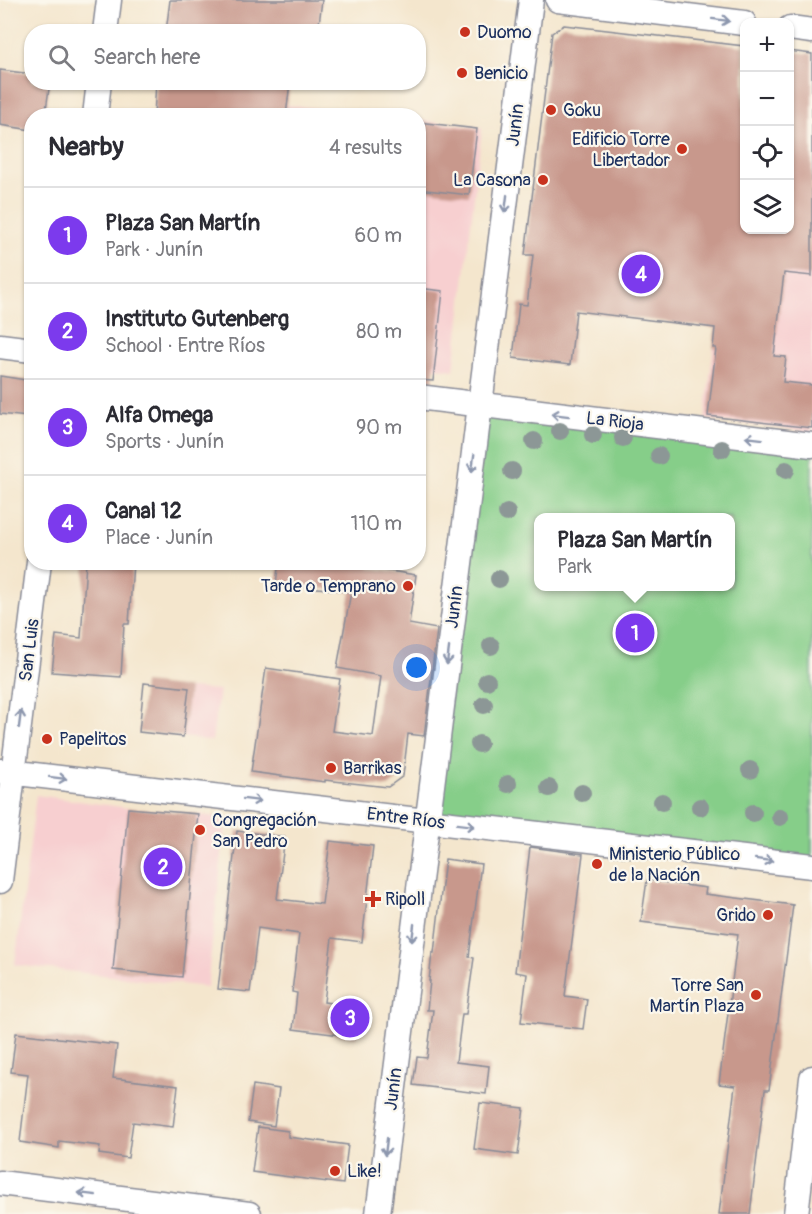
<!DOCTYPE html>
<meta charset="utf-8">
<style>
body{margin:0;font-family:Pangolin,sans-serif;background:#f2f2f3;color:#2b2b33}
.controls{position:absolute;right:18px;top:18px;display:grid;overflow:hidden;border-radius:12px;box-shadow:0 2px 4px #0004}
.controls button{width:54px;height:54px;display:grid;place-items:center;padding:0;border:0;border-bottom:2px solid #e1e1e2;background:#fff;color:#2b2b33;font:30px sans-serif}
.you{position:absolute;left:417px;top:668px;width:21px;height:21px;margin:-15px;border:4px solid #fff;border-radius:50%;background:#1a73e8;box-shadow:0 0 0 9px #1a73e833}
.badge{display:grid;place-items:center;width:39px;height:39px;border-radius:50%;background:#7c3aed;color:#fff;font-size:20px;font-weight:700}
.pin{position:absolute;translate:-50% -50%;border:3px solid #fff;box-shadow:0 2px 6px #0006}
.popup{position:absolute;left:534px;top:513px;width:201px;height:78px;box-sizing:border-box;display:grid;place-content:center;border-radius:12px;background:#fff;filter:drop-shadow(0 2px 4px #0005);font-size:20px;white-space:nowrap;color:#7c7c81}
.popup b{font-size:22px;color:#2b2b33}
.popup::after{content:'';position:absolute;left:50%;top:100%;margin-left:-12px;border:12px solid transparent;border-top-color:#fff}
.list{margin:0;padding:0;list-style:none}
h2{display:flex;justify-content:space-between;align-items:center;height:78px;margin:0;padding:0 24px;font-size:26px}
h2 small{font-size:20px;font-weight:400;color:#7c7c81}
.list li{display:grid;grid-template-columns:39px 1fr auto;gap:18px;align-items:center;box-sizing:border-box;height:96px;padding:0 24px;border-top:2px solid #e1e1e2}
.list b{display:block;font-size:22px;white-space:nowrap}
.list p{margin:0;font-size:20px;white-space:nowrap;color:#7c7c81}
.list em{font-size:20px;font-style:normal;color:#7c7c81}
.icon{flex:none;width:33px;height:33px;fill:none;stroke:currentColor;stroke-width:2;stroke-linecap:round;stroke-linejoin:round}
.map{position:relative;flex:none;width:812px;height:1214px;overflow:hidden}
.search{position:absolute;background:#fff;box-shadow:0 2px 4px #0004;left:24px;top:24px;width:402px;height:66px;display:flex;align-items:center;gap:15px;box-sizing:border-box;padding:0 21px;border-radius:24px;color:#7c7c81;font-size:22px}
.panel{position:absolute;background:#fff;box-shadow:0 2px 4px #0004;left:24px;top:108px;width:402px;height:462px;border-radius:24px}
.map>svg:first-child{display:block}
.built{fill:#f7cfd0}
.green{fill:#86ce89;stroke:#507e74;stroke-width:1.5;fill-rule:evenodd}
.building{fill:#c8988c}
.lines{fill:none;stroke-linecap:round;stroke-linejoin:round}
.minor-casing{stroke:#888a96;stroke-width:27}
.minor{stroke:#fff;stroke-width:24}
.tree{fill:#8c9796}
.oneway{stroke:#8d97ae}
.poi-dot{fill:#c8321e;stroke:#fbf7ec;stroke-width:2}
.labels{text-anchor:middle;stroke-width:4.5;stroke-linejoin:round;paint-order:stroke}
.poi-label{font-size:18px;fill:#1b2f5e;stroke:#fbf7ec;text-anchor:start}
.street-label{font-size:18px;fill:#1b2f5e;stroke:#fbf7ec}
</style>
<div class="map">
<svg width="812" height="1214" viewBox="0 0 812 1214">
<rect width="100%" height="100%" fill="#fbf7ec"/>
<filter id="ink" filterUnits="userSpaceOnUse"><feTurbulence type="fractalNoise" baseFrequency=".0167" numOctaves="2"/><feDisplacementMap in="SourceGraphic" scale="12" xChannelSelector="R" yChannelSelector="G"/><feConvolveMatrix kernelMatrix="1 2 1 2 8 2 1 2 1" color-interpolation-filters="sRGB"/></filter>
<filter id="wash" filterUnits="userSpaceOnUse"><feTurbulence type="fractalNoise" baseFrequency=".008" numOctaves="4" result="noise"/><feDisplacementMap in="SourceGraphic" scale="24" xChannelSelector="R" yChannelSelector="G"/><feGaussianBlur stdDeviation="1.35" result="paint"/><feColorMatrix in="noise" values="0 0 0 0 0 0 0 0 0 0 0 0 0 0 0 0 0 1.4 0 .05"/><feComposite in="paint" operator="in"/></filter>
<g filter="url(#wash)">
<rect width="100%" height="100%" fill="#f4e6cd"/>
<path class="built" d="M251,101L377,115L249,116Z
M419,120L482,128L454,370L419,366Z
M733,183L744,185V230H790L812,193V432L705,419Z
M189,688L219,690L212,741L183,737Z
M36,795L128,808L198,814L226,819L207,987L15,965Z"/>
<path class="green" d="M487,410L812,451V861L435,814ZM539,518H731V586H539Z"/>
<g id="blocks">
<path class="building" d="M170,0H322L318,32H166Z
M564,25L744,46V230H789V51L812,54V276L784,273L774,356L786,357L783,382L812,385V428L708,416L716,348H713L715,328L576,311L570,365L513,358L519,304L527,305L533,255H525L552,33Z
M0,70L32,74V82H50L45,116H32V130L0,125Z
M156,82H290L286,116H154Z
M418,122L477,129L469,195L418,189Z
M418,288L443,291L433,381L418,380Z
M0,376L32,381L28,417L0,414Z
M86,562H133L129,624H124L121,677L52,672L56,635L81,638Z
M279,562H371L370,568L416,575L409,624L437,629L424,736L408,734L403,776L388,787L325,780V782L251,772L266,668L340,679L332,731L373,736L381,676L337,668L351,592L276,583Z
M144,683L189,688L183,737L139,732Z
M128,808L198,814L182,977L113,970Z
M237,831L285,837L277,899L322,904L330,841L373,846L362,942L332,938L324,1002L360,1007L356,1037L293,1029L297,993L292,992L299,934L258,928L250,992L218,989Z
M530,847L583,854L565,996L587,999L583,1029L521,1022L527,974L515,972Z
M445,859L481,864L469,957L474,958L466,1014H462L456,1062L489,1066L486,1094L413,1085L417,1057L427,1058L433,1010H427L430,981H429L432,953H434Z
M647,880L706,888L705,894L793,905L769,1090H765L750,1214H719L735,1086L719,1084L738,934L641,922Z
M16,1033L117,1045L113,1078L178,1086L173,1127L133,1122L128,1158L99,1154L100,1146L59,1141V1148L20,1142L28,1074L11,1072Z
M253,1085L279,1089L274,1126L248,1122Z
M480,1103L524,1108L518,1155L474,1149Z
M258,1127L288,1131V1137L348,1145L343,1184L252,1172Z"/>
</g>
</g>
<g filter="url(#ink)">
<use href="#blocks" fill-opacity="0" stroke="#888a96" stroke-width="1.5"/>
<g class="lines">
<defs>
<path id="minor" d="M558,0L744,23
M790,28L812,31
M105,32L109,0
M95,116L99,82
M0,346L32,350
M418,397L812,445
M0,771L812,866
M0,881L39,562
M0,1183L249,1214
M378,1214C428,809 481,405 531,0
M796,1214L812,1078"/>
</defs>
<use href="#minor" class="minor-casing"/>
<use href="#minor" class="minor"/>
</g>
<g class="tree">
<circle cx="560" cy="431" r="9"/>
<circle cx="593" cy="435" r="9"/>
<circle cx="623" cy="438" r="9"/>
<circle cx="534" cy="441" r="9"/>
<circle cx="722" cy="449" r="9"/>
<circle cx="659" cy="456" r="9"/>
<circle cx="786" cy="470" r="9"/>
<circle cx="512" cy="471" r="9"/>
<circle cx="507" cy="513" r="9"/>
<circle cx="499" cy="579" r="9"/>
<circle cx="491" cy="646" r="9"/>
<circle cx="487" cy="681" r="9"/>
<circle cx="484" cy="705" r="9"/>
<circle cx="479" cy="744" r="9"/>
<circle cx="750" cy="770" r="9"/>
<circle cx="508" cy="784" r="9"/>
<circle cx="549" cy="788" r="9"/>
<circle cx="582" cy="793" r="9"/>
<circle cx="662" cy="802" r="9"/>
<circle cx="700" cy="807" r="9"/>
<circle cx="753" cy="813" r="9"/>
<circle cx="780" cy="817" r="9"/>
</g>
<defs><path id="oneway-shaft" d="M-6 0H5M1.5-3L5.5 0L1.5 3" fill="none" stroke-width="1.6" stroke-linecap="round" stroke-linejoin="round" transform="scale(1.5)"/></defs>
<g class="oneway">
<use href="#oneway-shaft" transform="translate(721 20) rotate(7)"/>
<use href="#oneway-shaft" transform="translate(506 204) rotate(97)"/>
<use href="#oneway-shaft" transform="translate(560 415) rotate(-173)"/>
<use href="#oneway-shaft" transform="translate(754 438) rotate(-173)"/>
<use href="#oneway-shaft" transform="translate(473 463) rotate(98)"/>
<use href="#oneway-shaft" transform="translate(448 656) rotate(97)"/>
<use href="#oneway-shaft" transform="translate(20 719) rotate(-83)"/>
<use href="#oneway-shaft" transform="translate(58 778) rotate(7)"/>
<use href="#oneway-shaft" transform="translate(252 800) rotate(7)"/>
<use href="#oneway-shaft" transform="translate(466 825) rotate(7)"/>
<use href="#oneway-shaft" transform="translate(764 860) rotate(7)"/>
<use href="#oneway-shaft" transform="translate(413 933) rotate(97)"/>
<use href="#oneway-shaft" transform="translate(386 1147) rotate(97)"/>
<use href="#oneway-shaft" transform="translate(87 1194) rotate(-173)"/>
</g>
</g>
<g class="poi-dot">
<circle cx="465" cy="32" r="6"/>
<circle cx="462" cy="73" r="6"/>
<circle cx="551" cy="110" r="6"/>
<circle cx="682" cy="149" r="6"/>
<circle cx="543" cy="180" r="6"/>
<circle cx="408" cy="586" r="6"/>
<circle cx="47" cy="739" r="6"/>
<circle cx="331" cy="768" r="6"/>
<circle cx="200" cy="830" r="6"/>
<circle cx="597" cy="864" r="6"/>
<path d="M370 890h6v6h6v6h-6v6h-6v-6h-6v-6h6z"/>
<circle cx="768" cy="915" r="6"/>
<circle cx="756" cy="995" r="6"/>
<circle cx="335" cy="1171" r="6"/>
</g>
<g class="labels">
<g class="poi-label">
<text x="477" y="38">Duomo</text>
<text x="474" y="79">Benicio</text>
<text x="563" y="116">Goku</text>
<text x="670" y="145" text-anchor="end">Edificio Torre<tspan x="670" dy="21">Libertador</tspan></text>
<text x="531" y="186" text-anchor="end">La Casona</text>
<text x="396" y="592" text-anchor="end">Tarde o Temprano</text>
<text x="59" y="745">Papelitos</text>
<text x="343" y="774">Barrikas</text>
<text x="212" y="826">Congregación<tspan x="212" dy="21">San Pedro</tspan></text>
<text x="609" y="860">Ministerio Público<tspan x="609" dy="21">de la Nación</tspan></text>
<text x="385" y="905">Ripoll</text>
<text x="756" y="921" text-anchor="end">Grido</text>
<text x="744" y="991" text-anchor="end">Torre San<tspan x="744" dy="21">Martín Plaza</tspan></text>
<text x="347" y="1177">Like!</text>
</g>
<g class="street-label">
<text transform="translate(515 125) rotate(-83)" y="6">Junín</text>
<text transform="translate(615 421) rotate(7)" y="6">La Rioja</text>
<text transform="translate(454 607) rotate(-83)" y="6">Junín</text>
<text transform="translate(29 650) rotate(-83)" y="6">San Luis</text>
<text transform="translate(406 818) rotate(7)" y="6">Entre Ríos</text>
<text transform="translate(393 1089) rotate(-83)" y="6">Junín</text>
</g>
</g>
</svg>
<div class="controls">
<button>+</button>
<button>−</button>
<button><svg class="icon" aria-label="locate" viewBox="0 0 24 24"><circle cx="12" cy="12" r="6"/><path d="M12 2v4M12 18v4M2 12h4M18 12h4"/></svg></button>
<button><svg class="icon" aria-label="layers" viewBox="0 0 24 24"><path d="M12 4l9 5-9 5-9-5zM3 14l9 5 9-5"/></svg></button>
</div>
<div class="you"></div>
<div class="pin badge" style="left:635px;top:633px">1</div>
<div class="popup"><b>Plaza San Martín</b>Park</div>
<div class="pin badge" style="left:163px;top:867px">2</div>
<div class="pin badge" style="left:350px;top:1018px">3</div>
<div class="pin badge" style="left:641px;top:274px">4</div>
<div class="search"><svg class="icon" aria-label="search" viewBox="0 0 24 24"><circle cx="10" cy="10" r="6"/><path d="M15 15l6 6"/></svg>Search here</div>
<section class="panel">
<h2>Nearby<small>4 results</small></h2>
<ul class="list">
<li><span class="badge">1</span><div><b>Plaza San Martín</b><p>Park · Junín</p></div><em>60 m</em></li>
<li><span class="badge">2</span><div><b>Instituto Gutenberg</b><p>School · Entre Ríos</p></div><em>80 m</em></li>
<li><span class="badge">3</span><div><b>Alfa Omega</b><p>Sports · Junín</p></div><em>90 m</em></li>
<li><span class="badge">4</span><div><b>Canal 12</b><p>Place · Junín</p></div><em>110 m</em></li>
</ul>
</section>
</div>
